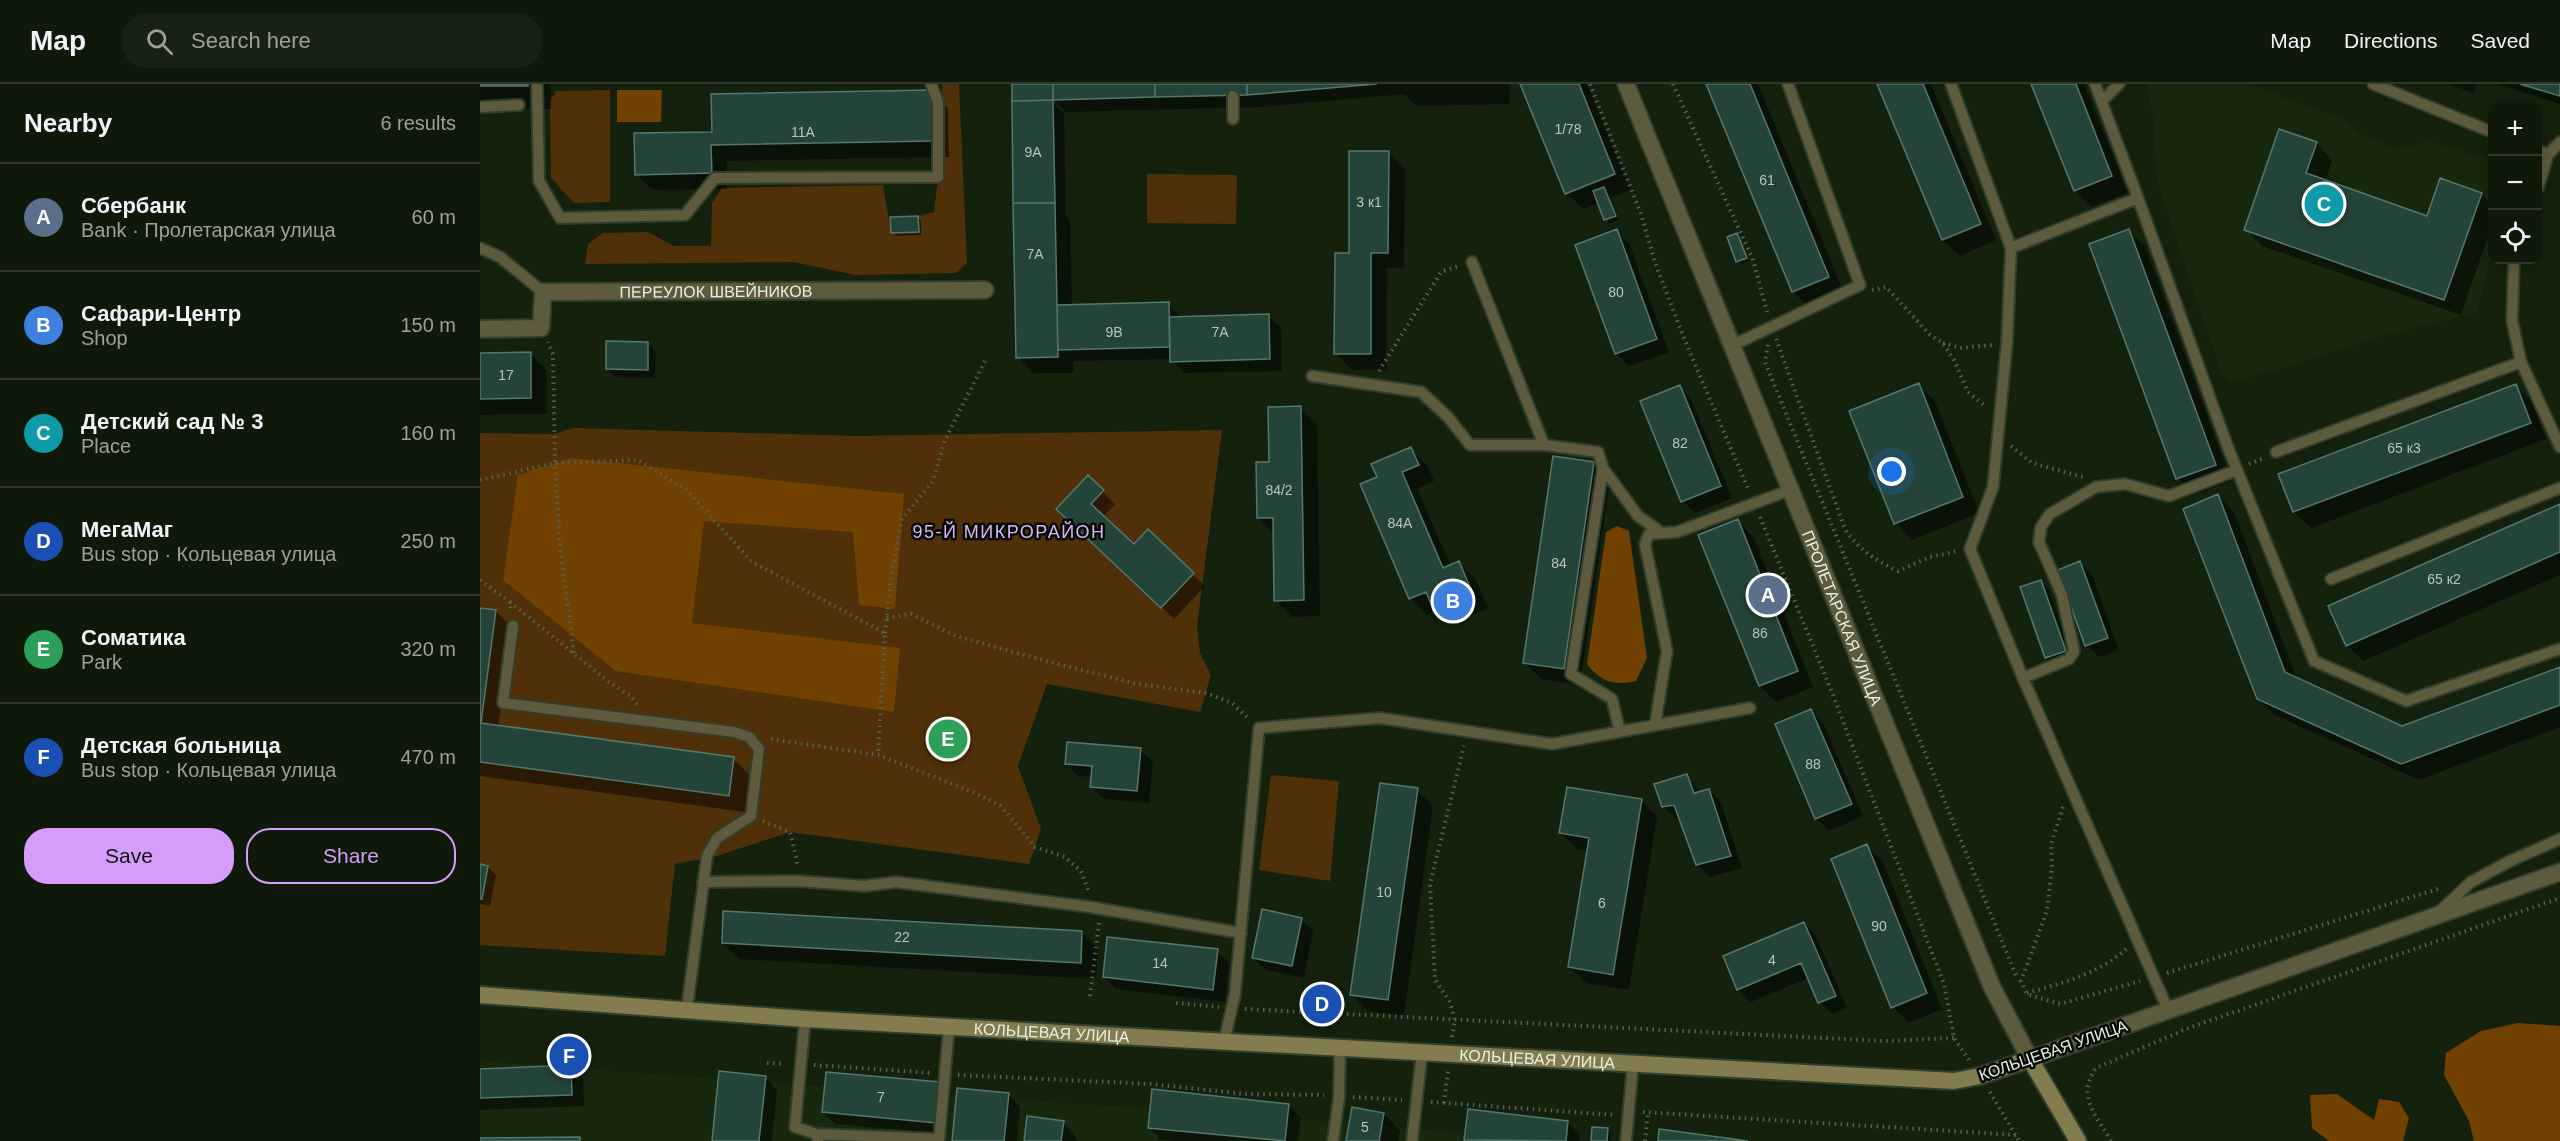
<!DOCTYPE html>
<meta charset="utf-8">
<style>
body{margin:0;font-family:Arial,sans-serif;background:#182213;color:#f1f3f6}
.controls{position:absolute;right:18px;top:18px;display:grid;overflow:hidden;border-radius:12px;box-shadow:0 3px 15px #0003}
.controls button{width:54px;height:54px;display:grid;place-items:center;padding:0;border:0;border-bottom:2px solid #2f382b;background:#0f190a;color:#f1f3f6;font:30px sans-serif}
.you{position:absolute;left:1412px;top:388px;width:21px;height:21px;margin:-15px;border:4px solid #fff;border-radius:50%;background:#1a73e8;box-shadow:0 0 0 9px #1a73e833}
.badge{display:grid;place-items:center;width:39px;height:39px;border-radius:50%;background:#d49cfb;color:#fff;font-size:20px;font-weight:700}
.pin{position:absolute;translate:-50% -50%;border:3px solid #fff;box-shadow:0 2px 6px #0006}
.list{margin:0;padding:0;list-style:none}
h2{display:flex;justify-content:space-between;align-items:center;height:78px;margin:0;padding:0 24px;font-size:26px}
h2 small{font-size:20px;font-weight:400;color:#9ba09c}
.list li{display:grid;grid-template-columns:39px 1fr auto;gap:18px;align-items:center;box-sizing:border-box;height:108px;padding:0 24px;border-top:2px solid #2f382b}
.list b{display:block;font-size:22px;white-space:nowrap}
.list p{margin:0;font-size:20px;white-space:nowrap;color:#9ba09c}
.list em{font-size:20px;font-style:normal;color:#9ba09c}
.actions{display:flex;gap:12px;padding:18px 24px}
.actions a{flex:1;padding:14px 0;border:2px solid #d49cfb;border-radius:24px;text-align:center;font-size:21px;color:#d49cfb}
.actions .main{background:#d49cfb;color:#111}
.icon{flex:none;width:33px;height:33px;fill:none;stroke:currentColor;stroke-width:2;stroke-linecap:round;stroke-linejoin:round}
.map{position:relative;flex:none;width:2080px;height:1057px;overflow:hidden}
header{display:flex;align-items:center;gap:36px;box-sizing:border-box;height:84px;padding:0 30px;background:#0f190a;border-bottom:2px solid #2f382b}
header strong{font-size:28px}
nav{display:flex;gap:33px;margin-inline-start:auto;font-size:21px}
.search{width:420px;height:54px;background:#182213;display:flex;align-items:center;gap:15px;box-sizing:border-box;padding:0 21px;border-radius:24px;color:#9ba09c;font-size:22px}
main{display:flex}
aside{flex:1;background:#0f190a}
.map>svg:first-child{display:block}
.built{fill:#17280e}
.green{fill:#4f3009}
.forest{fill:#704100}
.shadow{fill:#0007;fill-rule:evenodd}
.building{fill:#254439;stroke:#56776b;stroke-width:1.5}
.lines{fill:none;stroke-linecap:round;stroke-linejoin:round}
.service-casing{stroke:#323e2b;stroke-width:14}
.minor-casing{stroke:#323e2b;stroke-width:20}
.tertiary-casing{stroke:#323e2b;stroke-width:20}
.secondary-casing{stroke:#323e2b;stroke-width:20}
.path{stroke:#566250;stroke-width:4;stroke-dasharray:1.5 4.5;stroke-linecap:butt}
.service{stroke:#5e5a3e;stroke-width:10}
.minor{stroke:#5e5a3e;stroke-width:16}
.tertiary{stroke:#5e5a3e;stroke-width:16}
.secondary{stroke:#837c4e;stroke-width:16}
.labels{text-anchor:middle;stroke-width:5;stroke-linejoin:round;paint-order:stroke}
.number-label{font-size:14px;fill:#b6c5b8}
.street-label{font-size:16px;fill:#e7f0e3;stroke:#050903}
.neighbourhood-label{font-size:18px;letter-spacing:1.5px;fill:#dbb4f7;stroke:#050903}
</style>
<header>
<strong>Map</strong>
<div class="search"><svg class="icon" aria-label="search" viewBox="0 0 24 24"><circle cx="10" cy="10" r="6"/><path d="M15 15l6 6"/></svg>Search here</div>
<nav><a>Map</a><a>Directions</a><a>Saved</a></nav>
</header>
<main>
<aside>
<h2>Nearby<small>6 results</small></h2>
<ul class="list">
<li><span class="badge" style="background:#5c6f8a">A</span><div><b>Сбербанк</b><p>Bank · Пролетарская улица</p></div><em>60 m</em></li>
<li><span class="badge" style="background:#3f7fe0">B</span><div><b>Сафари-Центр</b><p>Shop</p></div><em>150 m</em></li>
<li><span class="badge" style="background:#0f9aa8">C</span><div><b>Детский сад № 3</b><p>Place</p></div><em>160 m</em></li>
<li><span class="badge" style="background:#1a4fb4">D</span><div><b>МегаМаг</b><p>Bus stop · Кольцевая улица</p></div><em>250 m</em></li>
<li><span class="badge" style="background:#2e9e5b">E</span><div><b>Соматика</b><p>Park</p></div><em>320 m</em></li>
<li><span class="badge" style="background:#1a4fb4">F</span><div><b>Детская больница</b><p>Bus stop · Кольцевая улица</p></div><em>470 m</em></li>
</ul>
<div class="actions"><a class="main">Save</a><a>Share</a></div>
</aside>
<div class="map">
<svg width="2080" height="1057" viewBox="0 0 2080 1057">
<rect width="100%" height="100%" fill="#14210d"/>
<path class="built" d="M1671,0H1767L1869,37L1879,49L1914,64L1932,62L1948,56L2012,77V169L1996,229L1910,250L1773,293L1752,297L1742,291L1677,98L1673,32L1667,2Z
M0,977L465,1012L735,1028L1077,1057H0Z"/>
<path class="green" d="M462,0H479L487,179L476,189L375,191L314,178L105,180L108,160L123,149L168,148L194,162H231L232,119L242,104L403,101L411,149L438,148V132L454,128L457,102L465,91Z
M130,6V118L94,119L71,94L70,17L76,7Z
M667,90L757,91L756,140L667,139Z
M93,344L377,352L742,346L717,542L720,569L731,591L720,628L567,600L538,682L561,745L549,780L310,748L237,772L195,780L185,872L0,861V349L74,350Z
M791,691L859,697L850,797L779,786Z"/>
<path class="forest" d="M137,6H182L181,38H137Z
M91,374L424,410L415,525L379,521L373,448L224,437L212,539L420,564L414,628L136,587L23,496L38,391Z
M1137,442L1149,447L1167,574L1156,597C1135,602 1120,598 1107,580L1126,448Z
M2038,939L2080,942V1057H1994L1989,1037L1964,991L1966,969L2001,947Z
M1857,1010L1894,1036L1899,1015L1919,1018L1929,1034L1923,1057H1849L1832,1044L1830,1011Z"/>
<path class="shadow" d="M0,0H71V25H0Z
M534,0H1029L1030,20L936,22L925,10L780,23L584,28L586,133L590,137L592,222L688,220L701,234L788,232L801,244L802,287L704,289L692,275L593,277L594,289H554L538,273ZM571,13L585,27H581L571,17Z
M1042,0H1107L1151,106L1130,114L1139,136L1129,139L1119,119L1103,125L1087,109Z
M1228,0H1278L1364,209L1329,224L1313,207Z
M1398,0H1451L1516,156L1480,172L1463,156Z
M1553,0H1604L1648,109L1611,123L1595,107Z
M1968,0H1997L1994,9Z
M2016,0H2080V20Z
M452,8L468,24L469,73L247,77V105L173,106L156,90L233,49Z
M1836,59L1852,76L1845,98L1948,133L2001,110L2012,121V141L1981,231L1782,162L1766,145Z
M908,68L925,85L924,184H907L906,286H872L856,269L870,171Z
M437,134L441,137V151L416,152L412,148Z
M1136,147L1149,159L1189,268L1149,282L1137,270L1097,162Z
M1648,147L1665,163L1751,397L1714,411L1697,394Z
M1257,151L1269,177L1261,180L1258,177Z
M168,260L176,268L175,294L135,293L127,285Z
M50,269L66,286L67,330L0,331V270Z
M1438,301L1455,317L1499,429L1432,456L1416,439Z
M1199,302L1211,315L1252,414L1215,429L1203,417Z
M2036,302L2052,318L2066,355L1831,444L1814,428L1800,391Z
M820,324L837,340L840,532L812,533L796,516L795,450L778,434L791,380Z
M931,365L947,381L954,397L937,405L971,482L979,479L995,495L1008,524L970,540L956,526L947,531L930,514L899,393Z
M1113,379L1130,396L1100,601L1061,595L1045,579Z
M608,393L635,420L623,433L654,462L668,447L725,502L694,535L590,437Z
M1738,411L1754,428L1817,595L1922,643L2080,584V643L1939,696L1795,631L1778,615Z
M2080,421V491L1883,577L1867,561Z
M1257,437L1274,454L1333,603L1296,618L1280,602Z
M1600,479L1612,491L1639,566L1619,573L1607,561Z
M1561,498L1569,506L1593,575L1574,581L1566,573Z
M0,525L16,527L32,544L18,643L253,675L270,691L265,728L0,692Z
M1331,627L1343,639L1383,732L1349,747L1336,734Z
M660,665L673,678L669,719L624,715L612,703L613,693L598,692L586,679Z
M1206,692L1220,709L1229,706L1241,719L1262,784L1230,793L1217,781L1200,734L1196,735L1184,723Z
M937,706L953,722L924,932L888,927L871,910Z
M1161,716L1177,733L1149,906L1106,899L1089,882L1109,767L1097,765L1081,749Z
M1386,762L1403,778L1462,925L1429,939L1413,923Z
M0,782L8,783L16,791L10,822L0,820Z
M821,835L833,847L824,894L786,886L774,874Z
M1324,839L1336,852L1367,924L1352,930L1339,918L1328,894L1271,918L1258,906L1245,873Z
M602,848L618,865L616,895L259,875L243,858Z
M737,867L749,879L745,918L636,905L624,893Z
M90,983L103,995L104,1022L0,1026V986Z
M285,993L297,1006L292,1057H234Z
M459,1000L471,1012L467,1050L356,1040L343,1028Z
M528,1010L540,1023L537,1057H473Z
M808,1021L821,1034L818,1057H695L681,1056L669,1043Z
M904,1030L920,1047L918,1057H867Z
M583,1038L599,1057H545Z
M1088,1039L1100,1051L1099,1057L986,1055Z
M1127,1046L1131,1049L1130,1057H1112Z"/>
<path class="building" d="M0,0H48V2H0Z
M532,0H573V16L532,17Z
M573,0H675V13L573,16Z
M675,0H767V11L675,13Z
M767,0H897L767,11Z
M1040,0H1099L1135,90L1085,110Z
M1226,0H1270L1349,193L1312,208Z
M1397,0H1443L1501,140L1462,156Z
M1551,0H1596L1632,92L1594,107Z
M2040,0H2080V12Z
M452,6L453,57L231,61L232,89L155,91L154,49L232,48L231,10Z
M573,16L575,119H533L532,17Z
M1799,45L1837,58L1826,89L1947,132L1960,94L2002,109L1964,216L1764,146Z
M869,67H909L908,169H891V270H854L855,169H869Z
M1124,103L1136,132L1124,136L1113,107Z
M533,119H575L578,273L536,274Z
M438,132L439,148L411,149L410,133Z
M1137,145L1177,255L1135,270L1095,161Z
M1649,145L1736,381L1696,395L1609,160Z
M1257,149L1267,174L1256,178L1247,153Z
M689,218L690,263L578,266L577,221Z
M789,230L790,275L690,278L689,233Z
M126,257L168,258V286L126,285Z
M51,268V314L0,315V269Z
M1439,299L1483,413L1414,440L1369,327Z
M2036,300L2051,339L1813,428L1798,390Z
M1200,301L1241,402L1201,418L1160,317Z
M821,322L824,516L794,517L793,434H777L776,378H789L788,323Z
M931,363L939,381L922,388L963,484L979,477L992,508L953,525L946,508L929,515L880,400L897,393L891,380Z
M1073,372L1114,378L1084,585L1043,579Z
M608,391L624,406L611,420L654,460L668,445L714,489L681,524L576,425Z
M1738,410L1805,588L1922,642L2080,583V621L1921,680L1777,615L1703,425Z
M2080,420V468L1866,562L1848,522Z
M1258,435L1318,587L1279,602L1218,451Z
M1600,477L1628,554L1605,562L1578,486Z
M1561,496L1586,567L1565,574L1540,503Z
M0,524L16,526L1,639L254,673L249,712L0,678Z
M1331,625L1372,720L1335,735L1295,640Z
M587,658L661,664L657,707L610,703L612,682L585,680Z
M1207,690L1214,709L1229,705L1251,772L1216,781L1194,721L1182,723L1174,700Z
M900,699L938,704L908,916L870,911Z
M1087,703L1162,715L1133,891L1088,883L1109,754L1079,749Z
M1387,760L1447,909L1411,924L1351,775Z
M0,780L8,782L2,815H0Z
M782,825L822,834L812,882L772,874Z
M243,827L602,847L601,879L242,859Z
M1324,838L1356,912L1338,919L1321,879L1257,906L1243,872Z
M627,853L738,865L733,906L623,893Z
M91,981L92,1011L0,1014V985Z
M239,987L286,992L279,1057H232Z
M346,988L460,998L456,1039L342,1028Z
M477,1004L529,1009L524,1057H472Z
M672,1005L809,1020L805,1057L668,1044Z
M872,1023L904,1029L899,1057H866Z
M988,1025L1088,1037L1086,1057L984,1056Z
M547,1032L584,1037L581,1057H544Z
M1112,1043L1128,1044L1127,1057H1111Z
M1179,1045L1268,1057H1178Z
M100,1053V1057H0V1054Z"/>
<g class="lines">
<defs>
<path id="service" d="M57,0L59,97L80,134L205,131L235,94L458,93V18L451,0
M1471,0L1531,164
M1615,0L1658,114L1531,164L1527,258L1513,403L1490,465L1543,594L1688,926
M1893,0L2012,48
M753,12V35
M1622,17L1639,0
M0,23L39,21
M2058,66L2068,71L2080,58
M2058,104L2068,71
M1658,114L1747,361L1834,577L1926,617L2080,565
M0,164L20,173L63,208
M2034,176L2032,236L2041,278L2080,363
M992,178L1064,361
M1253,261L1380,201L1308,0
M832,292L941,308L968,333L990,361H1064L1118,368L1123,384
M1796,368L2041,278
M1851,495L2080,404
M33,542L23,619L254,648L269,653L279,665L271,732L237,754L227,772L207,924
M1543,594L1589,575L1594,567L1582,511L1559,458L1561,443L1570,430L1616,403L1645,400L1689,412L1757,386
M1175,641L1187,567L1165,460L1169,450L1197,448L1310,406
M1140,648L1132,615L1091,590L1123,384L1158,432L1179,447
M223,798L317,797L385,802L416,798L610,823L761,849
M1960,827L1991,798L2030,777L2080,755
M325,935L315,1043L336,1050L338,1057
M744,958L755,910L779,644L900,634L1072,660L1270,624
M336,1050L459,1055
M459,1057L469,943
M853,1057L859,1013L860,964
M932,1057L942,969
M1146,1057L1153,980"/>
<g id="minor">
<path id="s1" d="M0,245L61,244L63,208L505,206"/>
</g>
<g id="tertiary">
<path id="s2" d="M1146,0L1512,903L1550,975L2080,788"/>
</g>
<g id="secondary">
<path id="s3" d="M0,911L325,935L1474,997L1500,992L1550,975L1598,1057"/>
</g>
</defs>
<use href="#service" class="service-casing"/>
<use href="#minor" class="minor-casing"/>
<use href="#tertiary" class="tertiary-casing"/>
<use href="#secondary" class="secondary-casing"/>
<path class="path" d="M1110,0L1161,130L1176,181L1203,252L1269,407
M1193,0L1273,176L1287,228
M1392,206L1406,203L1450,251L1463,259L1474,276L1488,308L1505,322
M1296,255L1365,445C1379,466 1395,476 1418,487L1450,473L1478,467
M1463,259L1480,264L1512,261
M1288,261L1285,278L1537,894
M899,287L961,188L979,182
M1531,362L1552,379L1603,393
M1769,380L1784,374
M0,396L75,379L73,270L68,258
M1280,433L1349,601L1464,900L1474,954L1489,976
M0,496L30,518L31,528
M30,518L129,598L152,613L157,621
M407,534L431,530L476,552L566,577L657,600L726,609L752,619L770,636
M405,549L412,489L422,435L453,397L465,356L505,277
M94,569L80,462L75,379L158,376L206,405L272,478L405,549L398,671
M291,655L398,671L493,708L521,722L555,763L585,773L601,787L609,808
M1583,723L1571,760L1572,783L1567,827L1541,897L1547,910L1580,920L1660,897
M283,737L310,748L318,782
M1687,889L1961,804
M1547,909C1582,899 1619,890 1646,865
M610,912L619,839
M696,919L739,923
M765,925L1404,957L1474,954
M972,953L975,936L970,918L955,896L950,800L984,662
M287,979L305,980
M334,981L452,989
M478,991L671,1000L765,1010L844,1011
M1510,1008L1539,1057
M873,1013L922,1016
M951,1018L1135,1031
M964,1019L968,987
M1163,1028L1536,1051
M1165,1057L1168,1028
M1631,1057C1616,1031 1596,1012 1616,984L1706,945L2080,814"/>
<use href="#service" class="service"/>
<use href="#minor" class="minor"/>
<use href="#tertiary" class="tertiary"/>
<use href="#secondary" class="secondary"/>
</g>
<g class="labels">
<g class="number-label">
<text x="1088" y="50">1/78</text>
<text x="323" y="53">11А</text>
<text x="553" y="73">9А</text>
<text x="1287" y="101">61</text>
<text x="889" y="123">3 к1</text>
<text x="555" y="175">7А</text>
<text x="1136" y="213">80</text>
<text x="634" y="253">9В</text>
<text x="740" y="253">7А</text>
<text x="26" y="296">17</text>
<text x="1200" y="364">82</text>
<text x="1924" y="369">65 к3</text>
<text x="799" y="411">84/2</text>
<text x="920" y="444">84А</text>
<text x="1079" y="484">84</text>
<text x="1964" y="500">65 к2</text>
<text x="1280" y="554">86</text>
<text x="1333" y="685">88</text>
<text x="904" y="813">10</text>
<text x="1122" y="824">6</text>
<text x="1399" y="847">90</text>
<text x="422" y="858">22</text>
<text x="1292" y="881">4</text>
<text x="680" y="884">14</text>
<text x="401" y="1018">7</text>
<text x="885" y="1048">5</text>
</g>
<g class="street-label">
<text dy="6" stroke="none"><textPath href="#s1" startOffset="270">ПЕРЕУЛОК ШВЕЙНИКОВ</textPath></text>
<text dy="6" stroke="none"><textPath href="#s2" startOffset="576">ПРОЛЕТАРСКАЯ УЛИЦА</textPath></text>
<text dy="6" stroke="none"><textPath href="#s3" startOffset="573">КОЛЬЦЕВАЯ УЛИЦА</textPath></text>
<text transform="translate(1573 966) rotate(-19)" y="6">КОЛЬЦЕВАЯ УЛИЦА</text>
<text dy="6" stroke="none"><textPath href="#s3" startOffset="1059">КОЛЬЦЕВАЯ УЛИЦА</textPath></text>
</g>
<g class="neighbourhood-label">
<text x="529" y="454">95-Й МИКРОРАЙОН</text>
</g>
</g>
</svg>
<div class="controls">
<button>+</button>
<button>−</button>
<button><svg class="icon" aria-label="locate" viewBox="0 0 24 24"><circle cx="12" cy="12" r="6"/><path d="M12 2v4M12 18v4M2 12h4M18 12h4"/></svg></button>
</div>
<div class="you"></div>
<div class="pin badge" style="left:1288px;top:511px;background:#5c6f8a">A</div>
<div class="pin badge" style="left:973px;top:517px;background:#3f7fe0">B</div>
<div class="pin badge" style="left:1844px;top:120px;background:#0f9aa8">C</div>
<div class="pin badge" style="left:842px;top:920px;background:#1a4fb4">D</div>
<div class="pin badge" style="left:468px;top:655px;background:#2e9e5b">E</div>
<div class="pin badge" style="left:89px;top:972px;background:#1a4fb4">F</div>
</div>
</main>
